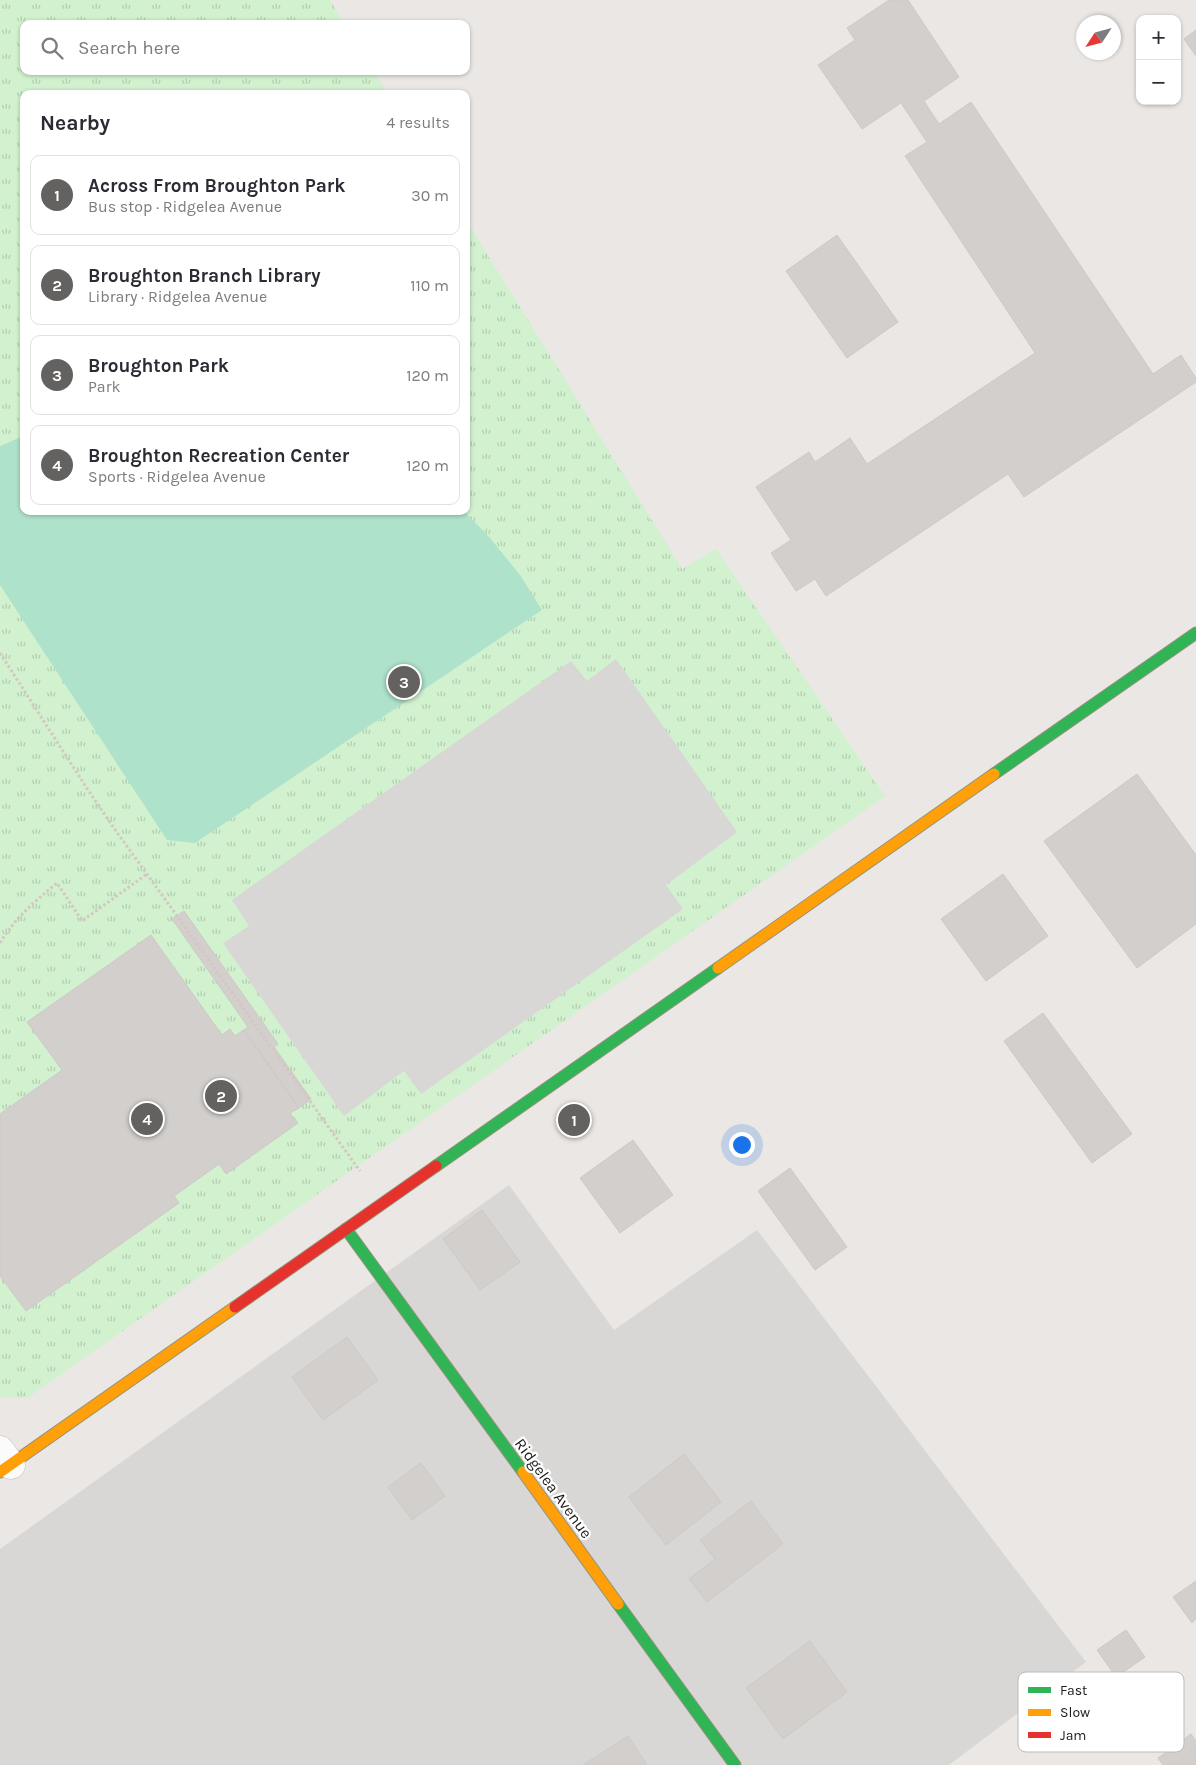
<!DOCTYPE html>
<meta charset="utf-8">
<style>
body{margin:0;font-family:Karla,sans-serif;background:#f7f7f7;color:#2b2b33}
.controls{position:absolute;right:15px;top:15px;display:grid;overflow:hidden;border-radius:10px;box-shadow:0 1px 4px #0004}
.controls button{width:45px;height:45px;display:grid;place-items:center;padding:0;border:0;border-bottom:1px solid #e1e1e2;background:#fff;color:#2b2b33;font:25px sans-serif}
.compass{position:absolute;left:1076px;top:15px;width:45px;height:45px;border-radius:50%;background:#fff;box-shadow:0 1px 4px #0004;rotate:234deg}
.you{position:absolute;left:741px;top:1144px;width:18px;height:18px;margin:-12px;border:4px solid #fff;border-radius:50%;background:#1a73e8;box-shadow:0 0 0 8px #1a73e833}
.badge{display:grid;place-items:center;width:32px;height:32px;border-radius:50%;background:#636261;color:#fff;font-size:16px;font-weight:700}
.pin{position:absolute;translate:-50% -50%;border:2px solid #fff;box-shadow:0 1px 5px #0006}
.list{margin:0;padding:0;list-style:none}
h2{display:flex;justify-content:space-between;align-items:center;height:65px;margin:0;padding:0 20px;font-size:21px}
h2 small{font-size:16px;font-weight:400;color:#7c7c81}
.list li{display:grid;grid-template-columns:32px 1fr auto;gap:15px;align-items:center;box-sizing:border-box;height:80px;margin:0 10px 10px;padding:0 10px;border:1px solid #e1e1e2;border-radius:10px}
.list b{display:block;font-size:19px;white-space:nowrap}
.list p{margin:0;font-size:16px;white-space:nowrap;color:#7c7c81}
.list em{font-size:16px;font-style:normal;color:#7c7c81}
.icon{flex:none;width:28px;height:28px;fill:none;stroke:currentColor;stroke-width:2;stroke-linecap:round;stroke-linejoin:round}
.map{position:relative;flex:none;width:1196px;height:1765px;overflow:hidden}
.search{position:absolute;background:#fff;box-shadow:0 1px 4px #0004;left:20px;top:20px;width:450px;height:55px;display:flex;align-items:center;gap:12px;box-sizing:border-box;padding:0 18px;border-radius:10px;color:#7c7c81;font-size:19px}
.panel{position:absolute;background:#fff;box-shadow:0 1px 4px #0004;left:20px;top:90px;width:450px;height:425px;border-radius:10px}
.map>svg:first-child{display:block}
.residential{fill:#d9d7d5}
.park{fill:url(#park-tufts)}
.pitch{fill:#aee2ca}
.parking{fill:#d8d7d5}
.building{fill:#d2cfcd;stroke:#cdc9c5}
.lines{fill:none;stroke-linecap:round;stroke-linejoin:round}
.street-casing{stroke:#c2c1c0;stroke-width:29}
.fast-casing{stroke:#93937c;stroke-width:13}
.slow-casing{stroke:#93937c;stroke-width:13}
.jam-casing{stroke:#93937c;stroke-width:13}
.path{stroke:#d6c6c3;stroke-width:3;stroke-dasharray:2.5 2.5;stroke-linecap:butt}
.street{stroke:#fcfbfb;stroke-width:28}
.fast{stroke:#30b455;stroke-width:11}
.slow{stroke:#ff9f0a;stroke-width:11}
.jam{stroke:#e5322d;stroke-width:11}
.labels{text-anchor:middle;stroke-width:4.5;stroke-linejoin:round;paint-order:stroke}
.street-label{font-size:16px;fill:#1b1b1b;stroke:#fff}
.key{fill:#fff;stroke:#bbb;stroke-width:1}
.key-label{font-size:14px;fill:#1b1b1b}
</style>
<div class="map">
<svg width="1196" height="1765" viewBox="0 0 1196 1765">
<defs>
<pattern id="park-tufts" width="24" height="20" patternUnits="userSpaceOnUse" patternTransform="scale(1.25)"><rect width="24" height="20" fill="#d1f1cf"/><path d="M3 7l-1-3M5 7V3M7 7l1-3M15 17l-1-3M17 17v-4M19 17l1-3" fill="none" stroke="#b3ceb1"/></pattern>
</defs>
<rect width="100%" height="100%" fill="#eae7e4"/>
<path class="residential" d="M509,1185L614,1330L757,1230L1086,1662L949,1765H0V1549Z"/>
<path class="park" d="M0,0H330L344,24H24V71H374L388,94H24V511H466V220L682,569L716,549L885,796L27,1398H2L0,1396Z"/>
<path class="pitch" d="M24,436V511H464L490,538L520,575L542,610L195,843L167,840L0,585V446Z"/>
<path class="parking" d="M616,659L737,832L666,885L683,909L421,1094L404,1071L344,1116L223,943L249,926L232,900L571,661L587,681Z"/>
<path class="building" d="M889,0H908L959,77L924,101L939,124L971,102L1153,374L1181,355L1196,378V382L1024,497L1008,474L826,596L815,579L796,591L771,553L791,540L756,487L809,452L815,462L850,438L867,464L1035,353L905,156L927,142L901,103L862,129L818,65L855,40L847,28Z
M1196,30V56L1184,39Z
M837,235L898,322L847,358L786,271Z
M1137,774L1196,855V924L1137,968L1044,841Z
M1003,874L1048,936L986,981L941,919Z
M184,911L278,1044L274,1047L311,1099L299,1108L244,1030L248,1027L172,919Z
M151,935L222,1035L230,1029L235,1036L244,1030L299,1108L290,1113L298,1123L226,1174L219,1164L174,1196L179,1203L26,1311L0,1276V1114L62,1070L27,1022Z
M1043,1013L1132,1134L1092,1163L1004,1041Z
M633,1140L673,1195L620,1233L580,1178Z
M790,1168L847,1247L815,1270L758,1191Z
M482,1210L520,1262L480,1290L443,1239Z
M347,1337L378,1380L323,1420L292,1377Z
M684,1454L721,1502L666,1545L629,1497Z
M421,1463L445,1496L412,1520L388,1487Z
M751,1501L783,1544L707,1602L689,1579L715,1559L700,1540Z
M1196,1581V1619L1192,1623L1173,1597Z
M1126,1630L1145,1657L1116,1677L1097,1650Z
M810,1641L847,1692L783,1739L746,1688Z
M1191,1734L1196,1741V1765H1163L1158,1758Z
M628,1736L647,1765H583Z"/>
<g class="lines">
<defs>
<path id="street" d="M0,1450L11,1465"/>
<path id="fast" d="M994,774L1196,633
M436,1166L718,968
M346,1229L523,1472
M618,1604L735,1765"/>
<path id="slow" d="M718,968L994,774
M0,1472L235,1307
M523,1472L618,1604"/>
<path id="jam" d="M235,1307L436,1166"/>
</defs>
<use href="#street" class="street-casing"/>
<use href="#fast" class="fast-casing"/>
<use href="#slow" class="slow-casing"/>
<use href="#jam" class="jam-casing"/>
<path class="path" d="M0,653L88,790L116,831L360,1171
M0,943C15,918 35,901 57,883L82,921L147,874"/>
<use href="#street" class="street"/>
<use href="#fast" class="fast"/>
<use href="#slow" class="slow"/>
<use href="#jam" class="jam"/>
</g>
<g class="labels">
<g class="street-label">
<text transform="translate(554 1488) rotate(54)" y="6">Ridgelea Avenue</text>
</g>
</g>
<rect x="1018" y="1672" width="166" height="80" rx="8" class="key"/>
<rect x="1028" y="1687" width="23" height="6" fill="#30b455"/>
<rect x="1028" y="1709" width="23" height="7" fill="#ff9f0a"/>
<rect x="1028" y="1732" width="23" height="6" fill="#e5322d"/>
<g class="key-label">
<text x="1060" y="1695">Fast</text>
<text x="1060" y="1717">Slow</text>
<text x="1060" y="1740">Jam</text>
</g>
</svg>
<div class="controls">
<button>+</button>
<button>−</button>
</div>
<svg class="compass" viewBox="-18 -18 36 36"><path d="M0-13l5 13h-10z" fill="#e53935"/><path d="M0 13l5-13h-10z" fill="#7c7c81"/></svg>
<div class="you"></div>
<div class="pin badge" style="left:574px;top:1120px">1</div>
<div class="pin badge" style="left:221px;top:1096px">2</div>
<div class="pin badge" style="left:404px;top:682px">3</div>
<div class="pin badge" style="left:147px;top:1119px">4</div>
<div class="search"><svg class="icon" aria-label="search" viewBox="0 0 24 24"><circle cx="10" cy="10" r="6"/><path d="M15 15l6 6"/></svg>Search here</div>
<section class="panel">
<h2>Nearby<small>4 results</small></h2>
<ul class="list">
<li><span class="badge">1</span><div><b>Across From Broughton Park</b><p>Bus stop · Ridgelea Avenue</p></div><em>30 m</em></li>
<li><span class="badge">2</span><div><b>Broughton Branch Library</b><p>Library · Ridgelea Avenue</p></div><em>110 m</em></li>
<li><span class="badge">3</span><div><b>Broughton Park</b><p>Park</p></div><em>120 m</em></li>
<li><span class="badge">4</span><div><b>Broughton Recreation Center</b><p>Sports · Ridgelea Avenue</p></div><em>120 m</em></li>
</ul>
</section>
</div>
